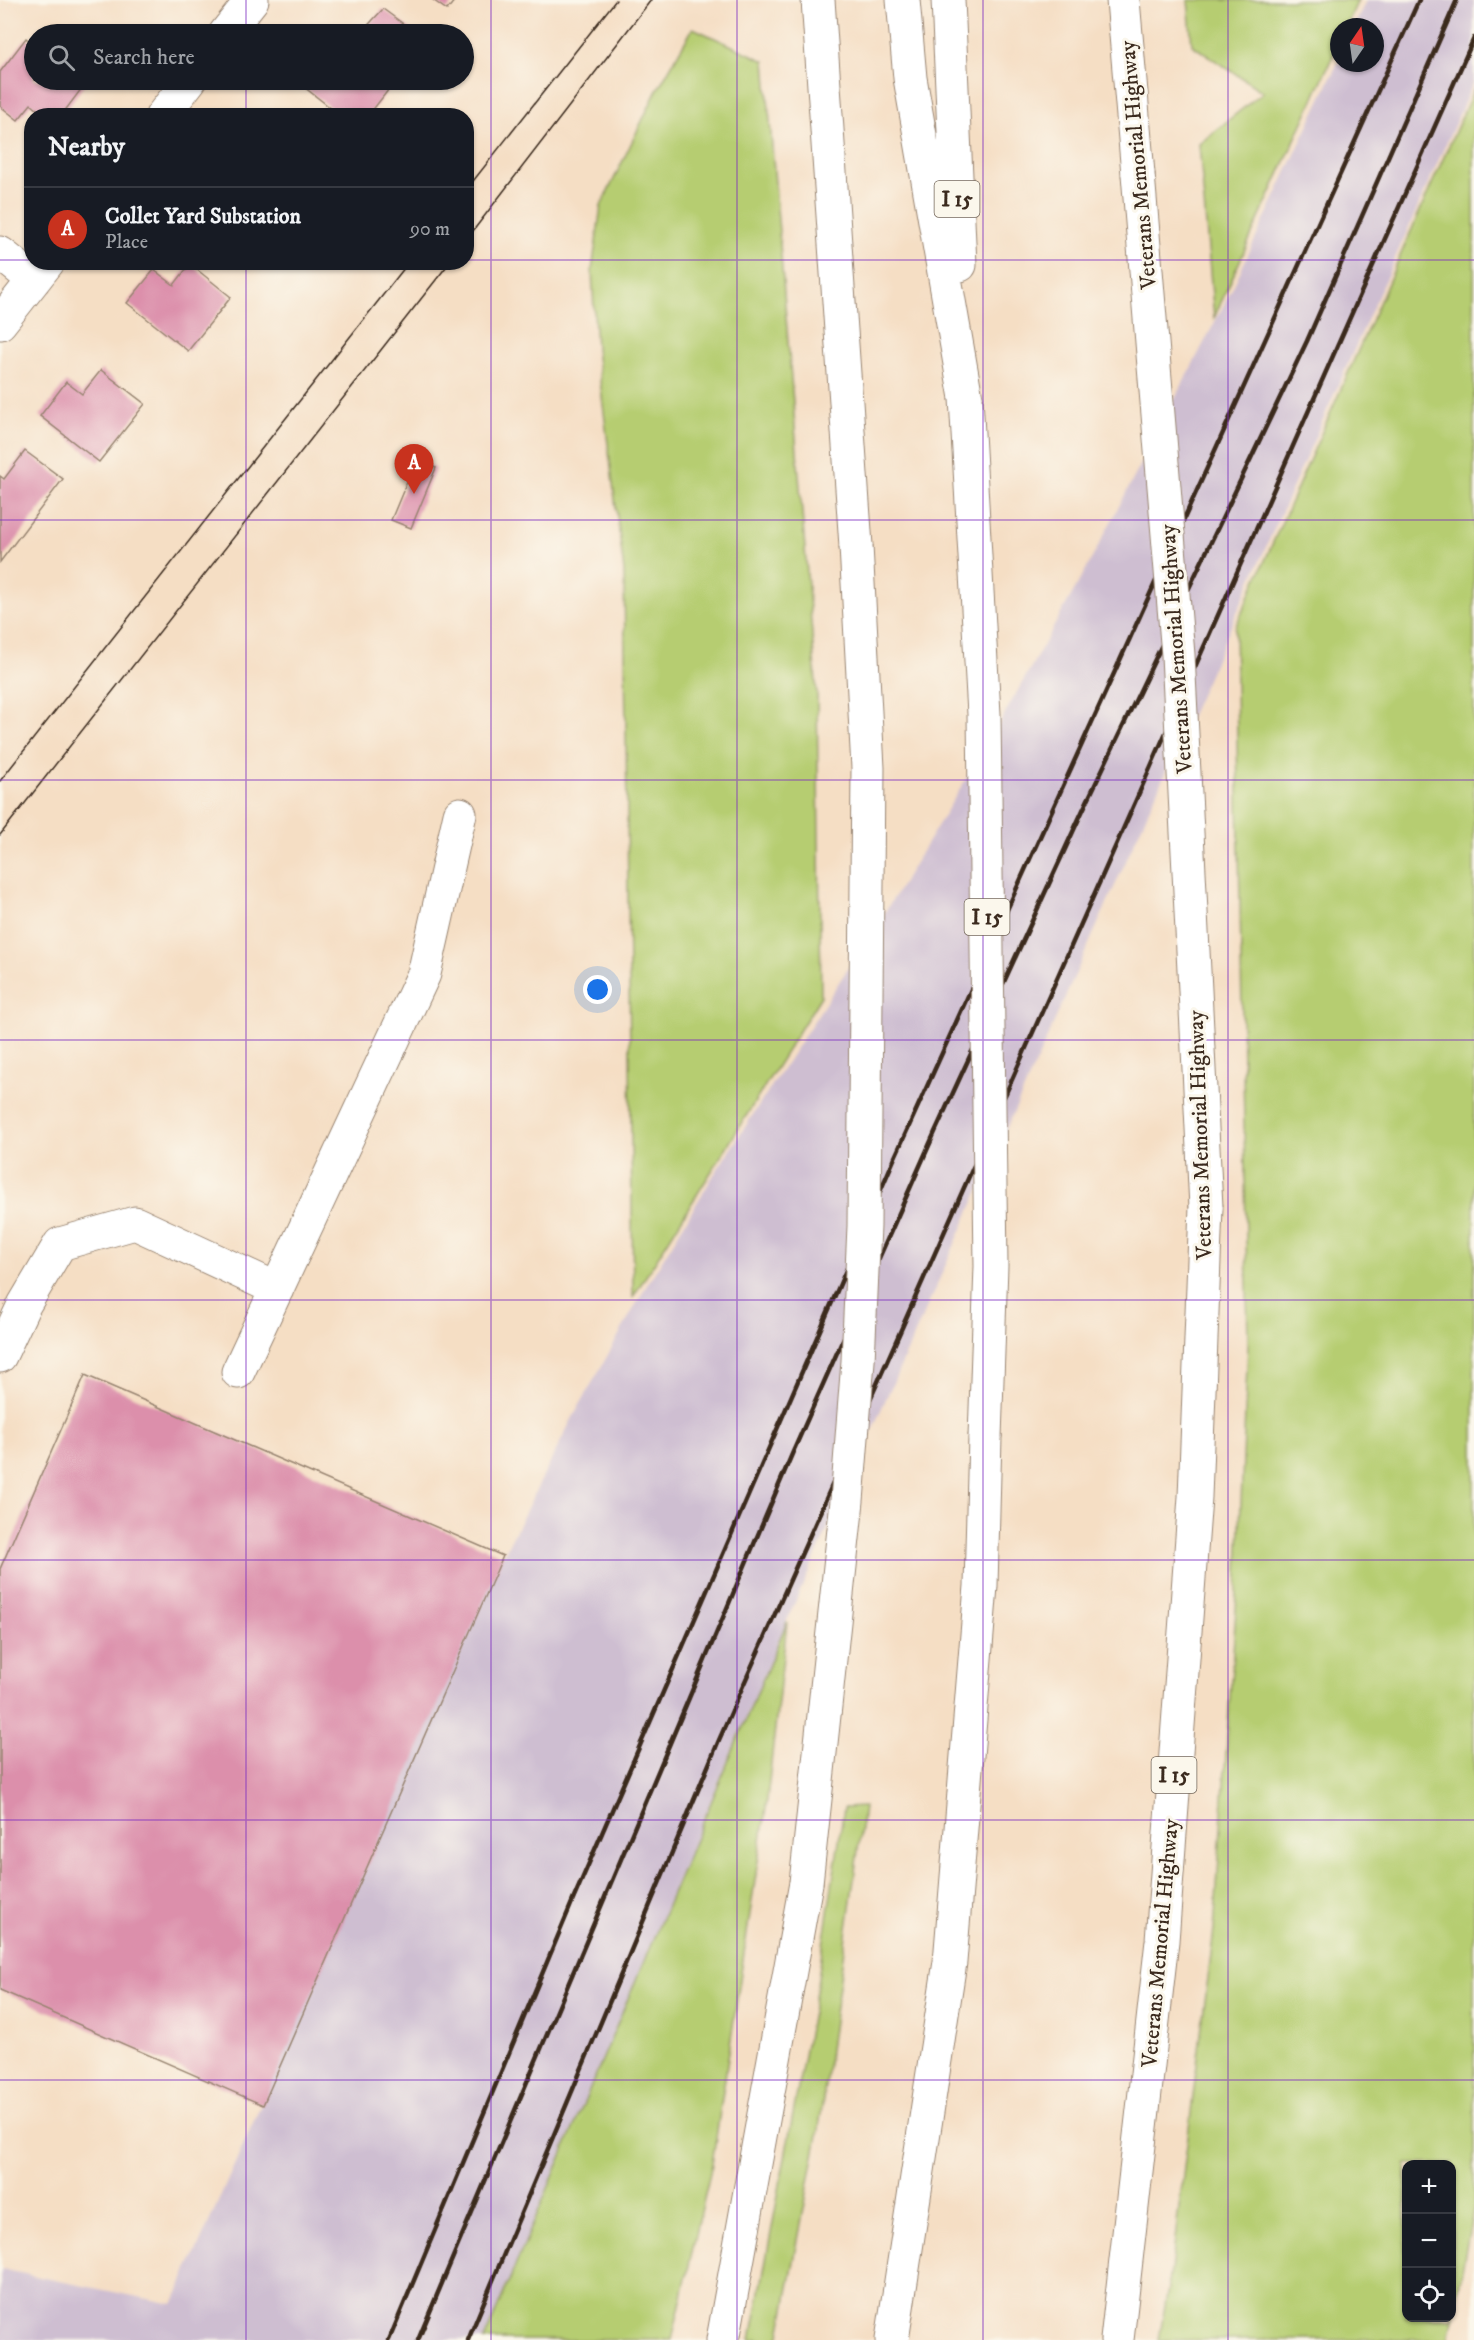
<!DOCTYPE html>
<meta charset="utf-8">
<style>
body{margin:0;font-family:"IM FELL DW Pica",serif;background:#20242c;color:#f1f3f6}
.controls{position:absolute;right:18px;bottom:18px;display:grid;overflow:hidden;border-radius:12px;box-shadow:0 2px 4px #0004}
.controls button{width:54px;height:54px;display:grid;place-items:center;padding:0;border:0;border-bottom:2px solid #363941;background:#171b24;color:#f1f3f6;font:30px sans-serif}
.compass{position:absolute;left:1330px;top:18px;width:54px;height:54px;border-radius:50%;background:#171b24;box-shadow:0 2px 4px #0004;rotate:13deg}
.you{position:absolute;left:598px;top:990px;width:21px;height:21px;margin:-15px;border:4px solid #fff;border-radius:50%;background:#1a73e8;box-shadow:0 0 0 9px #1a73e833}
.badge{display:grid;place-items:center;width:39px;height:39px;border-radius:50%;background:#c8321e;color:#fff;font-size:20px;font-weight:700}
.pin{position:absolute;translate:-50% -50px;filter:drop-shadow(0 2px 3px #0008)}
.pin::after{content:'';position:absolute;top:32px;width:21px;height:18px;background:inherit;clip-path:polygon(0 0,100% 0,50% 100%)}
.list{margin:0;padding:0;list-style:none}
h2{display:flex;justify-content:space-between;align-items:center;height:78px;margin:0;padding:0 24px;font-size:26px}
h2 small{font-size:20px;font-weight:400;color:#9ea1a6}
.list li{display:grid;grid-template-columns:39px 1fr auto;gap:18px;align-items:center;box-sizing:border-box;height:84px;padding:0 24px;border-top:2px solid #363941}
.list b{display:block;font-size:22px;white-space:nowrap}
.list p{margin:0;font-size:20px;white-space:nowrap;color:#9ea1a6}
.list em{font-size:20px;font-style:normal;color:#9ea1a6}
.icon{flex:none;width:33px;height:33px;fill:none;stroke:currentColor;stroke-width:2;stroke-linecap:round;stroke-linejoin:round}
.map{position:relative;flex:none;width:1474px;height:2340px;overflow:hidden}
.search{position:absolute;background:#171b24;box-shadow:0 2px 4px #0004;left:24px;top:24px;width:450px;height:66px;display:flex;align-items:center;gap:15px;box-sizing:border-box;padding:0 21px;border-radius:33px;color:#9ea1a6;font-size:22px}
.panel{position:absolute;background:#171b24;box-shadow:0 2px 4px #0004;left:24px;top:108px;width:450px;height:162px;border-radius:24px}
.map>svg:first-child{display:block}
.industrial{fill:#cebed1}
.green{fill:#b6cd71;stroke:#787c48;stroke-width:1.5;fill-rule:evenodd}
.building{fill:#dc8fab}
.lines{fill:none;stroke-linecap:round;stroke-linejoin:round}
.minor-casing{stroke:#988471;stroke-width:35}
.highway-casing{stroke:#988471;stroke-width:35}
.minor{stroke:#fff;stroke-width:33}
.highway{stroke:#fff;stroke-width:33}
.tram{stroke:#3b2a1e;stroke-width:1.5}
.rail{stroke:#3b2a1e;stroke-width:4.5}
.highway-bridge-casing{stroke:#988471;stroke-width:35;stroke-linecap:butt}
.highway-bridge{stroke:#fff;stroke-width:33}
.grid{fill:none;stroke:#7b2cbf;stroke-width:1.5;stroke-opacity:0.55}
.labels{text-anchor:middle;stroke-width:6;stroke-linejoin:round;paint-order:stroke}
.shield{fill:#fbf7ec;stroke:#75685c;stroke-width:1.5}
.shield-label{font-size:21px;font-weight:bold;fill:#3b2a1e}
.street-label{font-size:22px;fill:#3b2a1e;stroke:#fbf7ec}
</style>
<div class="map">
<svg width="1474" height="2340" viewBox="0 0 1474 2340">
<rect width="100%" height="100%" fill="#fbf7ec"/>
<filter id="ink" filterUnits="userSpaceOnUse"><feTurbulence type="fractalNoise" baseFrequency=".0167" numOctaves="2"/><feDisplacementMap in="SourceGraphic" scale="12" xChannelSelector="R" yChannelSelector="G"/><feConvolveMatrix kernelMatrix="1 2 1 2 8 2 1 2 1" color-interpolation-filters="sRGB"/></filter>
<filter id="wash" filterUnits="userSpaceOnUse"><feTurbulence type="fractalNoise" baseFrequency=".008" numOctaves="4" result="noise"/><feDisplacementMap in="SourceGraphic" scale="24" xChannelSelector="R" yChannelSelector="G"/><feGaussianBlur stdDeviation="1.35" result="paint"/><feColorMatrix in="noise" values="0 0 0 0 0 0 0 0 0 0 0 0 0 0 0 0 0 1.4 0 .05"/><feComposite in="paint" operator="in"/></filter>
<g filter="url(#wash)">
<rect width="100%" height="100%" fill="#f5dec4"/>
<path class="industrial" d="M1366,0H1474V81L777,1643L483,2340H0V2269L173,2304L503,1556L572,1419L647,1285L715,1173L893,899L994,733L1089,564L1232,289L1339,60V63H1375V27H1354Z"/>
<path class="green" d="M1188,0H1358L1346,27H1339V42L1214,318L1199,144L1263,92L1192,45Z
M693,28L765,61L817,695L821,996L633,1297L624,571L596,349L592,271L601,206L656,92Z
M1474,89V2206L1449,2340H1159L1171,2271L1214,1930L1237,1594L1248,1344L1235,628ZM1406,2164H1452V2318H1406Z
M787,1622L766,1808L712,2164L672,2340H484Z
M864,1807L818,2135L779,2340H751L816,1991L844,1808Z"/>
<g id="blocks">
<path class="building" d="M433,0H455L447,10Z
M383,9L417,34H360Z
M26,38L34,45V80H80L85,84L61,116H45L31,104L18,120L0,106V72Z
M301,80H396L368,116H341L299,83Z
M190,264L231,297L188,351L127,303L154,270L174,285Z
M101,370L145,404L99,462L40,416L66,382L82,394Z
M25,451L63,479L0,562V476L4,479Z
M416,460L436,468L411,528L391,520Z
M85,1375L503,1556L263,2105L0,1990V1569Z"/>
</g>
</g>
<g filter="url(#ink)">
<use href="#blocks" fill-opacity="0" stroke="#988471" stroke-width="1.5"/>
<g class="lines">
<defs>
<path id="minor" d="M225,34L252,0
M162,116L190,80
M0,253L34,280
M0,323L48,262
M0,1356L24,1305L60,1244L135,1223L277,1289
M238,1372L424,974L460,814"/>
<path id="highway" d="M818,0L856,546
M903,0L910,78L966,398
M948,0L960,265
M1123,0L1138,174
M723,2340L806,1883
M892,2340L950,1962L981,1586L985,1437
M1117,2340L1162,1941L1195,1497L1206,1207"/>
</defs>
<use href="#minor" class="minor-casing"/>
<use href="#highway" class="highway-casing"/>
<use href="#minor" class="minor"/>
<use href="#highway" class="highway"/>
<path class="tram" d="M466,190L616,0
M466,240L651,0
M0,781L409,262
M0,835L450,262"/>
<path class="rail" d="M389,2340L573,1900L895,1157L1419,0
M418,2340L792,1454L935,1132L1083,810L1307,341L1457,0
M468,2340L719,1740L1474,38"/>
<defs>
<path id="highway-bridge" d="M1138,174L1178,655L1206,1207
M966,398L984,714L991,1266L985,1437
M806,1883L847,1501L858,1361L864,1226L868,768L856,546"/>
</defs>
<use href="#highway-bridge" class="highway-bridge-casing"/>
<use href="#highway-bridge" class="highway-bridge"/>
</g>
</g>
<path class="grid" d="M246,0V34M491,0V2340M737,0V2340M983,0V2340M1228,0V2340M246,80V116M0,260H32M466,260H1474M246,262V2340M0,520H1474M0,780H1474M0,1040H1474M0,1300H1474M0,1560H1474M0,1820H1474M0,2080H1474"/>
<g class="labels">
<g class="shield">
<rect x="934.5" y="181" width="45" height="36" rx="4.5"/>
<rect x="964.5" y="899" width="45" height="36" rx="4.5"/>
<rect x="1151.5" y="1757" width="45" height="36" rx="4.5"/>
</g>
<g class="shield-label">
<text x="957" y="206">I 15</text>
<text x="987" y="924">I 15</text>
<text x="1174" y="1782">I 15</text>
</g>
<g class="street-label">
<text transform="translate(1137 165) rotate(-95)" y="8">Veterans Memorial Highway</text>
<text transform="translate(1175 649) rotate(-94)" y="8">Veterans Memorial Highway</text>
<text transform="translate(1199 1135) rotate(-92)" y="8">Veterans Memorial Highway</text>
<text transform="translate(1159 1943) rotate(-85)" y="8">Veterans Memorial Highway</text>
</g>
</g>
</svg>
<div class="controls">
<button>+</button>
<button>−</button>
<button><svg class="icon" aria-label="locate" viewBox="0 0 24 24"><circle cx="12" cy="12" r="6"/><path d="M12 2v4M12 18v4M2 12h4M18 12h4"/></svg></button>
</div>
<svg class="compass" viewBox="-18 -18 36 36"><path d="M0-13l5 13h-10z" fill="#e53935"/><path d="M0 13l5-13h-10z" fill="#9ea1a6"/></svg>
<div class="you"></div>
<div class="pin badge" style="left:414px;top:494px">A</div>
<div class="search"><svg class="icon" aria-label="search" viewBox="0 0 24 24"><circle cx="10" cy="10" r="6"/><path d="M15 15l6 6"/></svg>Search here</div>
<section class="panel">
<h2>Nearby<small></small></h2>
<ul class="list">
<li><span class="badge">A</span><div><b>Collet Yard Substation</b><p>Place</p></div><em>90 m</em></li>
</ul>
</section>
</div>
